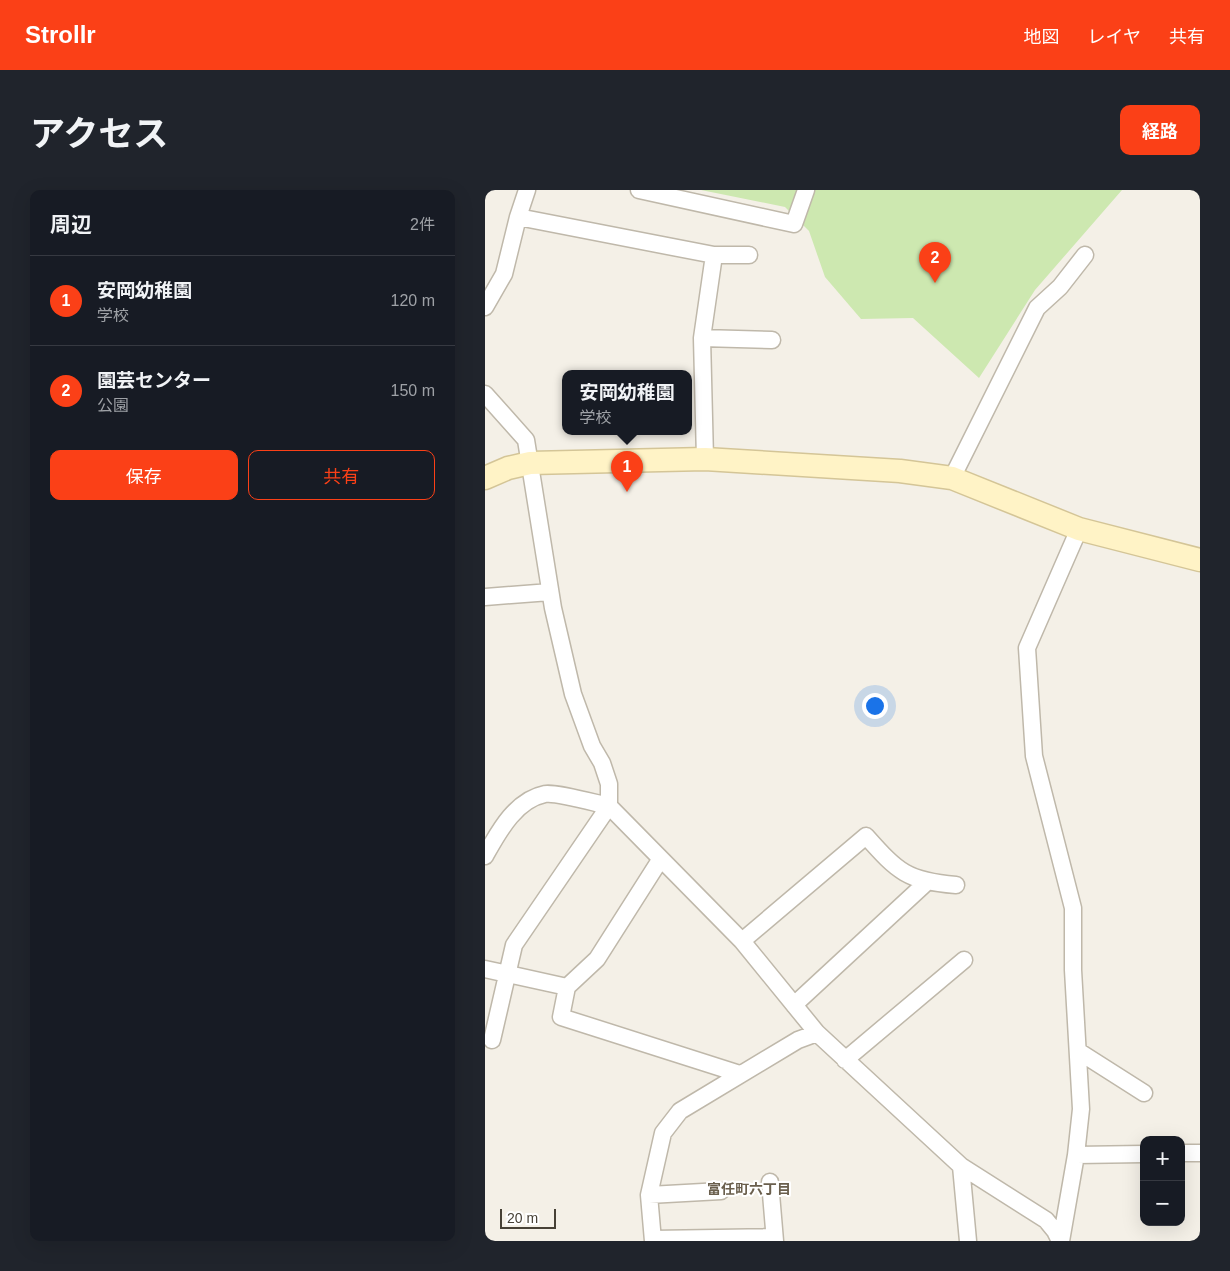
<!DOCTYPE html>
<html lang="ja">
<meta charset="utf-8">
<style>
body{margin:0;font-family:Helvetica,"Noto Sans JP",sans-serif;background:#20242c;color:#f1f3f6}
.controls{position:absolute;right:15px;bottom:15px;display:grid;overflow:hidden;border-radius:10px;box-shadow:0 5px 20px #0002}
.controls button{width:45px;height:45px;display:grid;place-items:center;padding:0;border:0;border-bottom:1px solid #363941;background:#171b24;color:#f1f3f6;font:25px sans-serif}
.scale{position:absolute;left:15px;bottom:12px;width:56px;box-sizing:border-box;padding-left:5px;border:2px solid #474136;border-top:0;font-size:14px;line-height:18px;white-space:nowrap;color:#474136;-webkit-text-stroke:4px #fff;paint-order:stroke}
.you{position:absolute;left:389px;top:515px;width:18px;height:18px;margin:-12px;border:4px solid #fff;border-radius:50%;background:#1a73e8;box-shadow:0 0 0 8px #1a73e833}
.badge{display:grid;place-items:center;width:32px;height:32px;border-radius:50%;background:#fb4017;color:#fff;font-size:16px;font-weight:700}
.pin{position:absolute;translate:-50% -41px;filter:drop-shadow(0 1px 2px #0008)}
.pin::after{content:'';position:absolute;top:26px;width:18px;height:15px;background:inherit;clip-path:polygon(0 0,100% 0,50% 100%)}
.popup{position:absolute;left:77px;top:180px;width:130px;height:65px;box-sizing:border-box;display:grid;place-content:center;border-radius:10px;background:#171b24;filter:drop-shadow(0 1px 4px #0005);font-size:16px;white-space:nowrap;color:#9ea1a6}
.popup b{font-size:19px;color:#f1f3f6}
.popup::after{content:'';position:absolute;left:50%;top:100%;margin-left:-10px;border:10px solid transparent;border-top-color:#171b24}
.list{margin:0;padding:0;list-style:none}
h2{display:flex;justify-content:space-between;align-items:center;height:65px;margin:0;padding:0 20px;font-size:21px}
h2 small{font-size:16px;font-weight:400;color:#9ea1a6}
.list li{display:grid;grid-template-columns:32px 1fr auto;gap:15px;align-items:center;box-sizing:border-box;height:90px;padding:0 20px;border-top:1px solid #363941}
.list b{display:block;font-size:19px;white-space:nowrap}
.list p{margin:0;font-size:16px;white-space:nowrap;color:#9ea1a6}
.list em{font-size:16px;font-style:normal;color:#9ea1a6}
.actions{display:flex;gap:10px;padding:15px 20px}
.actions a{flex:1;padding:11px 0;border:1px solid #fb4017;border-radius:10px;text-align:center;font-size:18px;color:#fb4017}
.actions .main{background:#fb4017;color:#fff}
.map{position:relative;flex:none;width:715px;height:1051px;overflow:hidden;border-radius:10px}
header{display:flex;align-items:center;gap:30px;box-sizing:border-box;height:70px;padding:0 25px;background:#fb4017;color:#fff}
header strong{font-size:24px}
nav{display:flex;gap:28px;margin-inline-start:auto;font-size:18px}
.intro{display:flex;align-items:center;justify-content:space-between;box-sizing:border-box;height:120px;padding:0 30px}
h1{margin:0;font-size:35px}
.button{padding:12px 22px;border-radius:10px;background:#fb4017;color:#fff;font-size:18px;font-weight:700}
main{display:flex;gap:30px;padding:0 30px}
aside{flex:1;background:#171b24;border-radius:10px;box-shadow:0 5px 20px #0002}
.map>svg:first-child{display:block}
.green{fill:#cde8b0}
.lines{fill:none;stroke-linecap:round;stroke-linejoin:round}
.street-casing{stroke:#bfb8aa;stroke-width:19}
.secondary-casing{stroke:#d4c597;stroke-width:25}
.street{stroke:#fff;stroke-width:16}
.secondary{stroke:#fff3c6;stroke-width:22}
.labels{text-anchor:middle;stroke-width:4;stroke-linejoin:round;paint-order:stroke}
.neighbourhood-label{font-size:14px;font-weight:bold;fill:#6a5f4d;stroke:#fff}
</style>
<header>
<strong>Strollr</strong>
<nav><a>地図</a><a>レイヤ</a><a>共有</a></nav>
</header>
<div class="intro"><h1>アクセス</h1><a class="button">経路</a></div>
<main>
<aside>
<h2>周辺<small>2件</small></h2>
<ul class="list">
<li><span class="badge">1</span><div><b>安岡幼稚園</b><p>学校</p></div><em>120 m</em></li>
<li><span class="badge">2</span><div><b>園芸センター</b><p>公園</p></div><em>150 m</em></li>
</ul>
<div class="actions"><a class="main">保存</a><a>共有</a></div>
</aside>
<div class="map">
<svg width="715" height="1051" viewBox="0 0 715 1051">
<rect width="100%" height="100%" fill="#f4f0e7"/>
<path class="green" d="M216,0H637L550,100L494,188L428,128L376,129L340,87L324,41L300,17Z"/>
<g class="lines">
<defs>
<path id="street" d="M154,0L309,34L321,0
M33,27L229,65H264
M0,117L19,84L33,27L42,0
M217,148L287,150
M0,204L41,250L68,418L88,504L107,556L117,573L124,594V616L257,751L332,843L476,976L561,1030L570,1041L575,1051
M220,269L217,148L229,65
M467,288L552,118L575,97L600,65
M0,407L65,402
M0,666C13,643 30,610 60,604C71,602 110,613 124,616L29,755L7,850
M257,751L381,646C413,682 422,691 471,695
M0,779L82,797L112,769L175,670
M82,797L76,827L255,884
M309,815L442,692
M593,861L659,903
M360,870L479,770
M696,963H715
M591,965L659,964
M476,976L483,1051
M285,992L290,1051
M164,1005L236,1001
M168,1049L289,1047
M168,1051L164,1005L178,943L195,921L313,850L332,843
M576,1051L591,965L596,919L588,780V718L549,566L542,458L594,339"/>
<path id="secondary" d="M0,288L23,278L45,273L220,269L415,281L467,288L594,339L715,370"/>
</defs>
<use href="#street" class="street-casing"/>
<use href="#secondary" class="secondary-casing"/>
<use href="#street" class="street"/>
<use href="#secondary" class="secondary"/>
</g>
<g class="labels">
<g class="neighbourhood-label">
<text x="264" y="1004">富任町六丁目</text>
</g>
</g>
</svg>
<div class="controls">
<button>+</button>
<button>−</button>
</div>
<div class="scale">20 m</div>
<div class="you"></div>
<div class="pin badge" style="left:142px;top:302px">1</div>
<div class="popup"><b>安岡幼稚園</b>学校</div>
<div class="pin badge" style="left:450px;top:93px">2</div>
</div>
</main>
